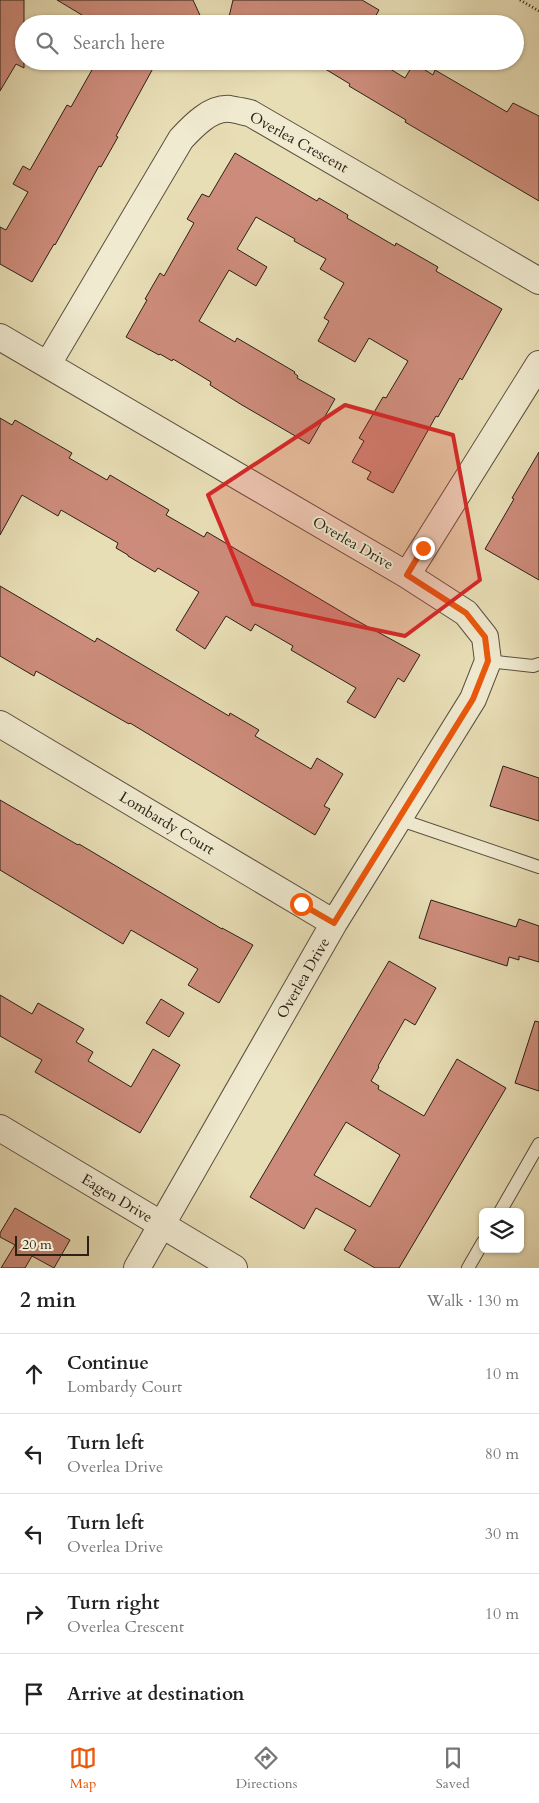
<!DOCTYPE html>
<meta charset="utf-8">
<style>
body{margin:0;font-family:Cardo,serif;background:#f6f6f6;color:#222}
.controls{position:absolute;right:15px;bottom:15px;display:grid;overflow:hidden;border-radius:8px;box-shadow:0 1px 4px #0004}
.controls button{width:45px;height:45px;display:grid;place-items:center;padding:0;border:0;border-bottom:1px solid #e0e0e0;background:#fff;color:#222;font:25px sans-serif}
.scale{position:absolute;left:15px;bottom:12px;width:74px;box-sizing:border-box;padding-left:5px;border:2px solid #2c2017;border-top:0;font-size:14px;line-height:18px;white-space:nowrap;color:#2c2017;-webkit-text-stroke:4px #f0ead0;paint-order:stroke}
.stop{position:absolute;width:15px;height:15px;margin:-11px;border:4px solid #ea580c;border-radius:50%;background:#fff}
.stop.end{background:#ea580c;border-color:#fff;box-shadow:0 1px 5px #0008}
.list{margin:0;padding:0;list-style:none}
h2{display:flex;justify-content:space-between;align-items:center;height:65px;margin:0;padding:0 20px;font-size:21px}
h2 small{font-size:16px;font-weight:400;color:#767676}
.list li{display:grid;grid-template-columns:32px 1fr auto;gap:15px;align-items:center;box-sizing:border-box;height:80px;padding:0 20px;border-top:1px solid #e0e0e0}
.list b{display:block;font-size:19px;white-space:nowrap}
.list p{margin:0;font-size:16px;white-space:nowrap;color:#767676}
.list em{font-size:16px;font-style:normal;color:#767676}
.icon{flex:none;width:28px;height:28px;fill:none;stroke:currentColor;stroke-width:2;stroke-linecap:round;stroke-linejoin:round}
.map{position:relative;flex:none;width:539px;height:1268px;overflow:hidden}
.search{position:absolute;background:#fff;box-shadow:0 1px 4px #0004;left:15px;right:15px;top:15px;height:55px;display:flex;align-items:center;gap:12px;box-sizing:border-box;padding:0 18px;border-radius:28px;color:#767676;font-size:19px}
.sheet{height:465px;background:#fff}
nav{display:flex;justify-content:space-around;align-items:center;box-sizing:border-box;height:70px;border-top:1px solid #e0e0e0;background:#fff;font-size:14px;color:#767676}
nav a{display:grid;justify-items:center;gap:2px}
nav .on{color:#ea580c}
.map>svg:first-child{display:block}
.building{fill:#cd8c7b;stroke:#2c2017;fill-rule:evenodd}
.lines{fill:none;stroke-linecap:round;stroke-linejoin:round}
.lane-casing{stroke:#5b503f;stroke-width:14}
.street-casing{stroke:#5b503f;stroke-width:28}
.path{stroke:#2c2017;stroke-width:3;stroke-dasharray:1 2.5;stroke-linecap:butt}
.lane{stroke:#f0ead0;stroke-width:12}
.street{stroke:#f0ead0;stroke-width:26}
.route{stroke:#ea580c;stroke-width:6}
.marked{fill:#d62828;fill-opacity:0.2;stroke:#d62828;stroke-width:4;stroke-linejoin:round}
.labels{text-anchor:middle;stroke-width:4;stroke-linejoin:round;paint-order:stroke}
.street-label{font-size:15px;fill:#2c2017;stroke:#f0ead0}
</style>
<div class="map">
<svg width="539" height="1268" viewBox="0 0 539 1268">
<rect width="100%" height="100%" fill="#e8deb6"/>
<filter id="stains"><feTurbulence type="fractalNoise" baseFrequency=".004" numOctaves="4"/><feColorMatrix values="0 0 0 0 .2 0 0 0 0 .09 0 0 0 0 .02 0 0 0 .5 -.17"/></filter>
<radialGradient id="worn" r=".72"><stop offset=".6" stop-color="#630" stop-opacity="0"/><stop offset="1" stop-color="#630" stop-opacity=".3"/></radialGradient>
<path class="building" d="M0,0H24V68L16,64L0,91Z
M57,0H193L204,24H97Z
M233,0H362L379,10L371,24H242L228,21Z
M97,61H157L116,136L118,137L101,167L99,166L55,245L54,244L32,282L0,264V227L6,230L28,192L13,184L23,166L30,170L67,105L71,107Z
M312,61H377L405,78L414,63L433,75L435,70L507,112L513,103L539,116V201L405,122L406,120L349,86L350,84Z
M235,153L317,201L319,198L348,215L347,218L395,246L396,243L438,267L436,271L502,309L462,380L460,378L438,417L436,416L393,493L367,479L371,472L352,462L364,441L359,438L383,397L386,398L408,361L369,338L355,362L318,341L329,321L324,318L344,283L320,269L326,259L294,241L295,239L256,217L237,249L267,267L256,286L229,270L199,321L235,342L237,338L295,372L294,373L298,376L297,378L335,399L309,444L242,405L210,385L211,382L173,359L172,361L160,354L159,355L126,337L147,300L145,299L160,273L164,276L194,223L187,219L202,194L209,197Z
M0,418L12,425L15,420L72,453L69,458L107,480L110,475L169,510L166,515L204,537L207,532L352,618L420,655L404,682L398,678L375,718L347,702L356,688L291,650L293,646L255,624L251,631L226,616L205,649L176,630L199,592L158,568L155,572L128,556V555L116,548L118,543L61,510L58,516L22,495L0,535Z
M539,452V580L485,549L514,499L512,498Z
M0,586L95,642L97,638L229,716L230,713L259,730L255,736L311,769L317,758L343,774L324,806L330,809L315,835L130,723L129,724L36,671L34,676L0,656Z
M503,766L539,778V821L490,806Z
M0,800L78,845L79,844L222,929V928L253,945L219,1003L188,985L198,969L131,930L123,944L0,870Z
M431,900L516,927L519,919L539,926V962L519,956V960L509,957L507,966L419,938Z
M389,961L436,988L415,1025L405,1019L378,1066L379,1067L371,1081L379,1086L378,1089L424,1116L457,1059L506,1088L399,1268H375L344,1250L356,1230L316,1208L304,1229L250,1197ZM346,1122L400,1155L370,1207L314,1175Z
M0,995L32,1014L38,1003L84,1029L76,1042L93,1052L88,1061L131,1087L153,1049L180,1065L140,1133L35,1072L42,1060L0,1036Z
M161,999L184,1013L169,1037L146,1023Z
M535,1021L539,1022V1091L515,1083Z
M15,1208L70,1240L54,1268L32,1256L25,1268H1L15,1245L0,1237V1233Z"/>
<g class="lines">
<defs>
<path id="lane" d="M488,661L533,666L539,664
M398,819L539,867
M500,1212L539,1144
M468,1268L483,1242"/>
<path id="street" d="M0,337L407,575L466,613L485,637L488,661L473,699L334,923L137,1268
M48,364L181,139C193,126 211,107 230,109C237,110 244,112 250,113L539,281
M407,575L539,364
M0,724L334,923
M0,1128L234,1268"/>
</defs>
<use href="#lane" class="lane-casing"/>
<use href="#street" class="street-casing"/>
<path class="path" d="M520,0L539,11"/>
<use href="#lane" class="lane"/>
<use href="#street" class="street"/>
</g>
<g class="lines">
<path class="route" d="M301,904L334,923L473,699L488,661L485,637L466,613L407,575L423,548"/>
</g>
<path class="marked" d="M345,405L453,435L480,580L405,636L253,604L208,495Z"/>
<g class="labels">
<g class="street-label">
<text transform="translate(299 142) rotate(29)" y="5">Overlea Crescent</text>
<text transform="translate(353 543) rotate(30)" y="5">Overlea Drive</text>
<text transform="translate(167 823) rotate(31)" y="5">Lombardy Court</text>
<text transform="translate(303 978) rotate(-60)" y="5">Overlea Drive</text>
<text transform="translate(117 1198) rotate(31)" y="5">Eagen Drive</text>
</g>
</g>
<rect width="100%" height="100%" filter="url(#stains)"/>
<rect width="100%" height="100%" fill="url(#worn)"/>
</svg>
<div class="controls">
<button><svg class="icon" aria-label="layers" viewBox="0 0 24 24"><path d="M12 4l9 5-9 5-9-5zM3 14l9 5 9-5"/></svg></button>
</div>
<div class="scale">20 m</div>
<div class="stop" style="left:301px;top:904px"></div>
<div class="stop end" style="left:423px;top:548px"></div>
<div class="search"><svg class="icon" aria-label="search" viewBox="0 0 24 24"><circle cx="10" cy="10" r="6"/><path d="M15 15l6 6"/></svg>Search here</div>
</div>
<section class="sheet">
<h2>2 min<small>Walk · 130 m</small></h2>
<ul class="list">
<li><svg class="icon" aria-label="ahead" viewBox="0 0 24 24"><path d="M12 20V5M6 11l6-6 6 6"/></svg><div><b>Continue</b><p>Lombardy Court</p></div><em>10 m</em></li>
<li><svg class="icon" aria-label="left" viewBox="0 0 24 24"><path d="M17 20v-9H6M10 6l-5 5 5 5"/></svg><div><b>Turn left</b><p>Overlea Drive</p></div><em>80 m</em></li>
<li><svg class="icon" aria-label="left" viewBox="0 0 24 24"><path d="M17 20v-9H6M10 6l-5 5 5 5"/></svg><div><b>Turn left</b><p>Overlea Drive</p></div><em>30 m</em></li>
<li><svg class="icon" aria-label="right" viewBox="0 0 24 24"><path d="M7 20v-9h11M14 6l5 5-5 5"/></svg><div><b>Turn right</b><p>Overlea Crescent</p></div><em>10 m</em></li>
<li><svg class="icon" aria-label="arrive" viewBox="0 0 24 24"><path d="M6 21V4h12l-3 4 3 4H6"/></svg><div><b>Arrive at destination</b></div></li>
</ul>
</section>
<nav>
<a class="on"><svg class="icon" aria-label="map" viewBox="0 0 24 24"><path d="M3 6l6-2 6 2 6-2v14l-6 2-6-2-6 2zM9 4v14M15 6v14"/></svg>Map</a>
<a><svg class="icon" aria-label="directions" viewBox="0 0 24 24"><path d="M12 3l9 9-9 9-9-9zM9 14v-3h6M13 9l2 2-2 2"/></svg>Directions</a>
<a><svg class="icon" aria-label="saved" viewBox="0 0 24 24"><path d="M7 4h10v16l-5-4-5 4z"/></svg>Saved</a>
</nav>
